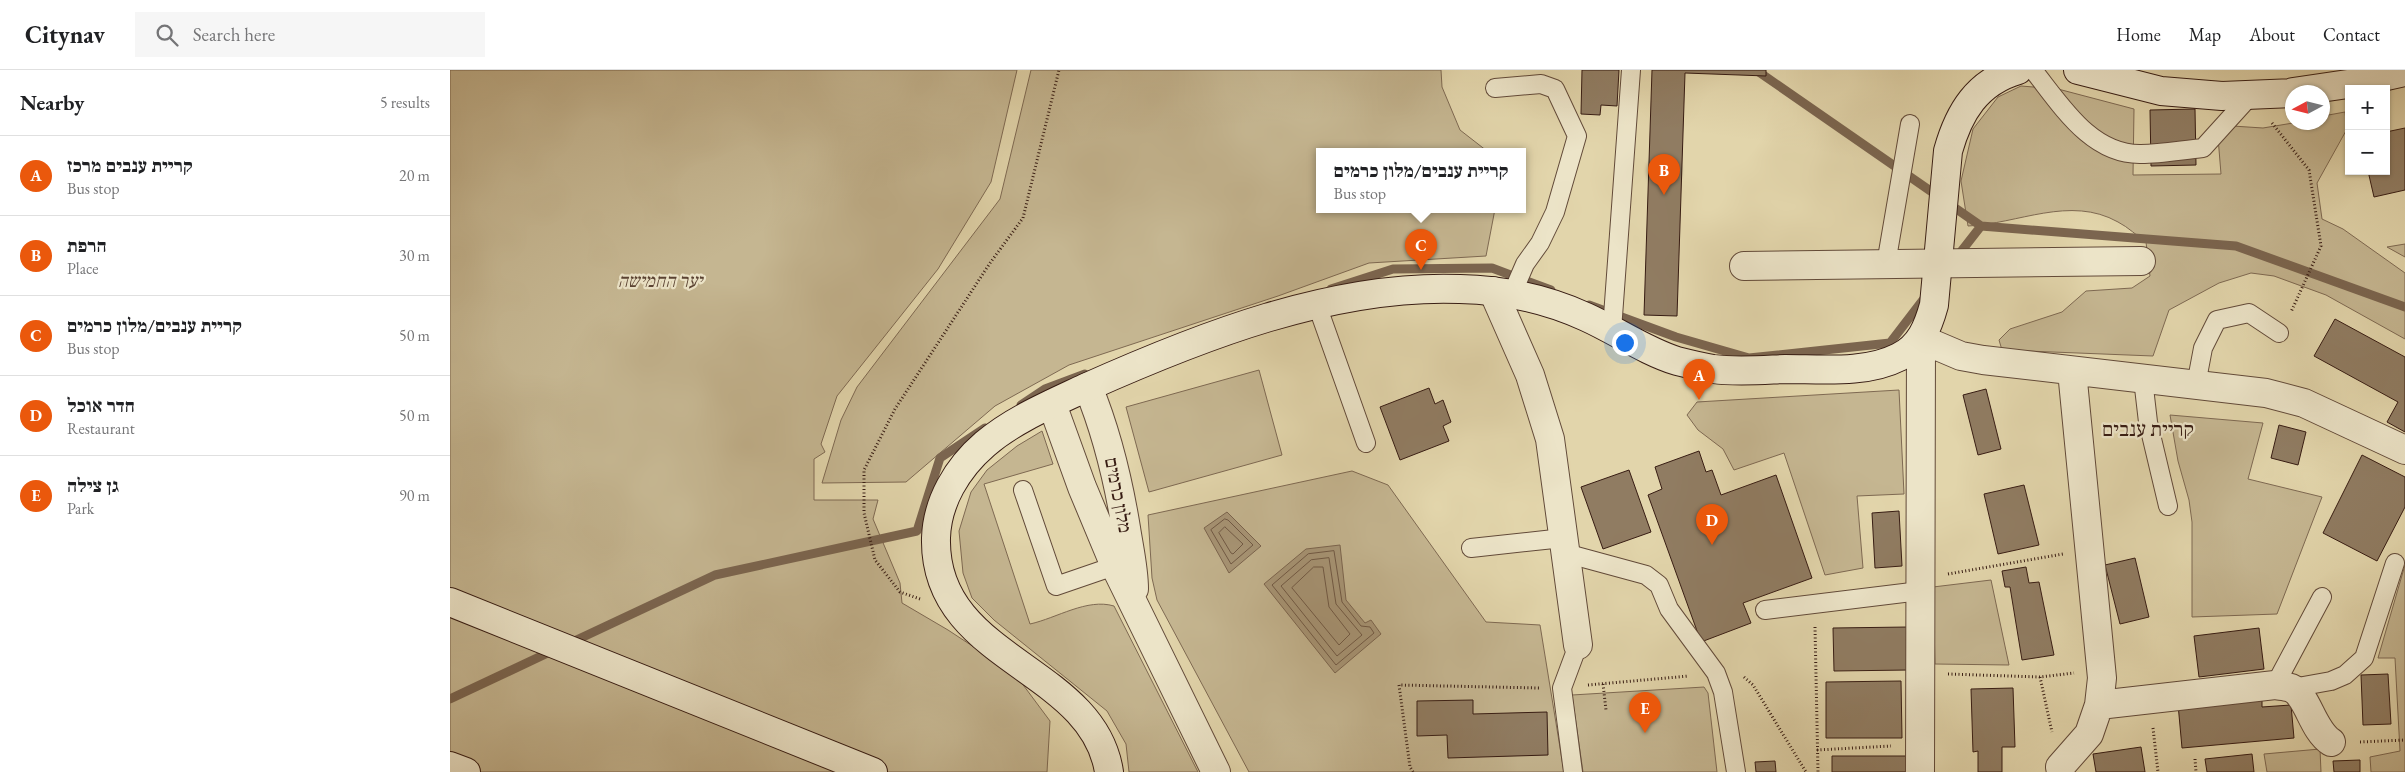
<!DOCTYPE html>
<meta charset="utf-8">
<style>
body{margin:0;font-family:"EB Garamond","Frank Ruhl Libre",serif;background:#f6f6f6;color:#202124}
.controls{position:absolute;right:15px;top:15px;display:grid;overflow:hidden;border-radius:0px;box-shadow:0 1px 4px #0004}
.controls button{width:45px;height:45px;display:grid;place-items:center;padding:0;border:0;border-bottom:1px solid #e0e0e0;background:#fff;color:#202124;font:25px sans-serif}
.compass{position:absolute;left:1835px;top:15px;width:45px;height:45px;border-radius:50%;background:#fff;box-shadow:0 1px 4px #0004;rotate:263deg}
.you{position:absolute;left:1174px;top:272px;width:18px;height:18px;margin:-12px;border:4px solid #fff;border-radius:50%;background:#1a73e8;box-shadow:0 0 0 8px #1a73e833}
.badge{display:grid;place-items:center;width:32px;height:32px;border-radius:50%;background:#ea580c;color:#fff;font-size:16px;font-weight:700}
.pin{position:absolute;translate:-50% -41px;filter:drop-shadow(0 1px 2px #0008)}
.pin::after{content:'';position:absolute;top:26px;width:18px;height:15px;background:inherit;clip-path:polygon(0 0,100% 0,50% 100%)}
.popup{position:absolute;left:866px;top:78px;width:210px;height:65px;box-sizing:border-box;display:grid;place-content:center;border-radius:0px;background:#fff;filter:drop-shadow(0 1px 4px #0005);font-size:16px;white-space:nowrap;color:#757577}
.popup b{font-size:19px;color:#202124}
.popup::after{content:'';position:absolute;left:50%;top:100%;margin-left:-10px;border:10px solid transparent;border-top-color:#fff}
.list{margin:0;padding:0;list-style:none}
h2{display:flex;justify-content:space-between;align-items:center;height:65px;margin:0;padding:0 20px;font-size:21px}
h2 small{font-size:16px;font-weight:400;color:#757577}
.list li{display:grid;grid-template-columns:32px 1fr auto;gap:15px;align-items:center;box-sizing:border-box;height:80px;padding:0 20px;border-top:1px solid #e0e0e0}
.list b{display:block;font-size:19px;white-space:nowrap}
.list p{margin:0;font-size:16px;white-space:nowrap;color:#757577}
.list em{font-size:16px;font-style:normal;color:#757577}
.icon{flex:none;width:28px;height:28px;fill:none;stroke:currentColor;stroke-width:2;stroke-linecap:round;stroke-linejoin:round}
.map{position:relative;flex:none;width:1955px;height:702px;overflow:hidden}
header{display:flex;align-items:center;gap:30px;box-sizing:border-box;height:70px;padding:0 25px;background:#fff;border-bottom:1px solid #e0e0e0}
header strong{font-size:24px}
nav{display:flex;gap:28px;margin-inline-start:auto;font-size:18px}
.search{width:350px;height:45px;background:#f6f6f6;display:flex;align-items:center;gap:12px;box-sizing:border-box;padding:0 18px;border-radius:0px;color:#757577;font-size:19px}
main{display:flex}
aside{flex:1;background:#fff}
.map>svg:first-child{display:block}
.green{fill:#c5b691;stroke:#7e6952}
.water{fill:#a89677;stroke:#7b654f}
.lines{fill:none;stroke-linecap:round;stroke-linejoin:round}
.shore{stroke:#705945;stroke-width:1}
.stream{stroke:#7b654f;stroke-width:9}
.building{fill:#907c62;stroke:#371c13}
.service-casing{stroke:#624a39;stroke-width:20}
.minor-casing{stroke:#624a39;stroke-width:30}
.secondary-casing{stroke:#371c13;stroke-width:30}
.path{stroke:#371c13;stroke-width:3;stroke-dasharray:1 2.5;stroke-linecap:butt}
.service{stroke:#ece4c8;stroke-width:18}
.minor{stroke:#ece4c8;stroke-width:28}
.secondary{stroke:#ece4c8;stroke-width:28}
.labels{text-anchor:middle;stroke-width:4.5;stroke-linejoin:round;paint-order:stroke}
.park-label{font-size:19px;font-style:italic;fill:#5a4232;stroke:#ece4c8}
.street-label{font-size:19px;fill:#371c13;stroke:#ece4c8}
.quarter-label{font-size:21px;fill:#371c13;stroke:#ece4c8}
</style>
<header>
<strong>Citynav</strong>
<div class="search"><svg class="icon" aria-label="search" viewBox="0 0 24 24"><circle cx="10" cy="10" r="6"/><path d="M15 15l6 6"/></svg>Search here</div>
<nav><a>Home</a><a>Map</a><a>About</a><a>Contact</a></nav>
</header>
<main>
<aside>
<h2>Nearby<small>5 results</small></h2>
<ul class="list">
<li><span class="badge">A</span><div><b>קריית ענבים מרכז</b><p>Bus stop</p></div><em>20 m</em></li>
<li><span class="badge">B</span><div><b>הרפת</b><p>Place</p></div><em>30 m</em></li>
<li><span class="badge">C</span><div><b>קריית ענבים/מלון כרמים</b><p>Bus stop</p></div><em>50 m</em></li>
<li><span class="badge">D</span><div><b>חדר אוכל</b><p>Restaurant</p></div><em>50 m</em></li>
<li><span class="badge">E</span><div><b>גן צילה</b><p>Park</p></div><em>90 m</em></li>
</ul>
</aside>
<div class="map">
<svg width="1955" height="702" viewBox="0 0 1955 702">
<rect width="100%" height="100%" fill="#e2d5ab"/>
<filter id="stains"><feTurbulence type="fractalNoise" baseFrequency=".004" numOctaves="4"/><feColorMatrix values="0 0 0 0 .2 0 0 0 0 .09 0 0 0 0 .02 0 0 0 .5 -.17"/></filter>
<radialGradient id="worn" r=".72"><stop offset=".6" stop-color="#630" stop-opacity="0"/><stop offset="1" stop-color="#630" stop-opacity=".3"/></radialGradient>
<path class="green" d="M0,0H567L541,112L488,199L387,326L371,374L375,382L364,389V430H428L423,449L450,513L452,533L498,560L565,604L600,651L597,702H0Z
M581,0H991L992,17L1010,60L1037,81H870V139H1045L1036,186L919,193L828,226L619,295L545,336L456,412L372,413L391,350L407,317L550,129Z
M1571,16L1608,19L1684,39L1683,105L1771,104L1767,55L1813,58L1843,53L1872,52L1873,46L1895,42L1897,59L1867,113L1872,149L1893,159L1955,203V269L1876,225L1824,206L1801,203L1769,213L1719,240L1703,286L1552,280L1549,270L1560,259L1612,242L1636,221L1682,218L1700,206L1696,172C1687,166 1678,157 1668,152C1620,125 1568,154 1518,156L1511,111L1523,59L1548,27Z
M1955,174V187L1937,177Z
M809,300L832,385L699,422L676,337Z
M1449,320L1454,424L1407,426L1413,498L1375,505L1334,383L1284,400L1273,379L1248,360L1237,345L1247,332Z
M1720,345L1813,353L1798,409L1872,427L1827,544L1742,547V452L1739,430L1728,391Z
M592,361L603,394L534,414L580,554C607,548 637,528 664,536L748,702H679L676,674L657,641L544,550L522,528L513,503L509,461L521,422L537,400L567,376Z
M902,401L938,415L1036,552L1090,555L1114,702H799L707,530L702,508L698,445Z
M1955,495V702H1921L1920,687L1950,681L1945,588H1928Z
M1541,510L1559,595L1485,594L1483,517Z
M1254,617L1258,623L1267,702H1133L1122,625Z
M1870,679L1871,702H1817L1814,684Z"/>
<path class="water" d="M777,442L811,476L779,503L754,458Z
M890,475L896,530L915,553L921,550L931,564L885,603L814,514L856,479Z"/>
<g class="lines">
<path class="shore" d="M775,449L778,450L803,475L781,494L761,460Z
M775,457L793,474L783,484L781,483L769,463Z
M884,481L892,532L911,556L920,557L924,563L886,595L822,515L858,484Z
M879,488L886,534L912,565L887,586L831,516L861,490Z
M864,497H873L879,537L900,564L889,575L842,518Z"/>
<path class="stream" d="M1306,0L1531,156
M1506,188L1531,156L1786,176L1955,237
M881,219L943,199L1042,198L1101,220
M1139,235L1226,267L1299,288L1440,273L1476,226
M571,335L595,319L635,304
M118,574L265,505L467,461L490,388L535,358
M0,629L104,580"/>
</g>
<path class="building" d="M1132,0H1169L1167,36L1151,35L1150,45L1131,44Z
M1202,0H1316V6L1235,3L1227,246L1194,245Z
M1745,39L1746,95L1701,96L1700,40Z
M1955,58V120L1924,127L1918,101H1936V62Z
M1885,249L1955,287V362L1937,352L1948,332L1864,286Z
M979,318L985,334L993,330L1001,352L993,356L999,371L950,390L930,337Z
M1536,319L1551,379L1528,385L1513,325Z
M1829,355L1856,362L1848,395L1821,388Z
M1249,381L1256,402L1262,400L1271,425L1326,405L1362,508L1293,533L1301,553L1251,572L1198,425L1212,419L1205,397Z
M1912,385L1955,407V437L1927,491L1873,463Z
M1179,400L1201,462L1153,479L1131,417Z
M1574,415L1589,475L1548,484L1534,424Z
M1449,441L1452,496L1425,498L1422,443Z
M1685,488L1699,547L1670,554L1655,495Z
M1576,497L1579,513L1589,512L1604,585L1572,590L1560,517H1555L1552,501Z
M1458,557L1459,600L1384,601L1383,558Z
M1809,558L1814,599L1749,607L1744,566Z
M1938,604L1941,654L1913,655L1911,605Z
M1451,611L1452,668H1376V612Z
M1563,618L1565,677H1552V702H1528V681L1523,682L1521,619Z
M1812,626V637L1841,635L1844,668L1732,678L1728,634Z
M1023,630V644L1097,642L1098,685L998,688L997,665L967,666V631Z
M1691,677L1695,702H1646L1643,684Z
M1802,684L1804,702H1757L1755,689Z
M1382,686H1456V702H1382Z
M1910,690V702H1884L1883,691Z
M1325,691L1326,702H1306L1305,692Z"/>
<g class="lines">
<defs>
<path id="service" d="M1583,0C1611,35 1641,85 1691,84C1711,84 1732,80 1753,78L1801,25
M1045,18L1091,14L1105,19L1127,66L1105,142L1090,173L1075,194L1062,224
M1436,194L1460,54
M867,235L916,373
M1162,260L1181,0
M1693,309L1698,352L1718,436
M1746,315L1753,278L1767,250L1799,243L1829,263
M573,420L606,516L673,493
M1021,478L1113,468
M1115,483L1196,505L1209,515L1219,539L1266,603L1273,622L1286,702
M1315,540L1470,521
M1825,615L1872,527
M1842,618L1881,611L1895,605L1914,588L1945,493
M1123,702L1112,618L1128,575"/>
<path id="minor" d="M1294,196L1691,191
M1043,221L1080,305L1100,369L1128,575
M638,317C657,363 668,409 676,458C679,478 684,499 684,519
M602,334L632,417L665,496L766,702
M1649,635L1825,615C1830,616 1836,616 1841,618C1858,625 1862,660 1881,672
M1470,702L1471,269L1511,286L1533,290L1816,323L1854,333L1955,380
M1611,702L1610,697L1639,664L1649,635L1652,608L1622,301"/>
<path id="secondary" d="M1628,0L1711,21L1772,26L1842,23
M1843,22L1905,13L1955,2
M0,532L423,702
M0,696L16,702
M659,702C643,596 483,591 486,468C487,432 507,398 535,374C563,350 601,334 635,318C749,267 883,214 1010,219C1053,220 1097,229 1136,247C1167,261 1195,281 1227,291C1239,294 1251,297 1263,299C1286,302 1311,300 1335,299C1371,299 1416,304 1449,287C1470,277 1478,257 1484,235L1498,81C1509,42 1527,12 1568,0"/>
</defs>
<use href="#service" class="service-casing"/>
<use href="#minor" class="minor-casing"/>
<use href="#secondary" class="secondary-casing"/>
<path class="path" d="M1822,53L1859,100L1871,176L1841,242
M1498,504L1613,484
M470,529L450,522L425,490L414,443V400L445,339L540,193L573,148L609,0
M1365,557L1368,702
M1498,604L1590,607L1624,603
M1294,607L1303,615L1356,702
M1590,607L1602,662
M1153,614L1156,640
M1138,615L1239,606
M1703,658L1708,702
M1910,672L1955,670
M1367,680L1441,676
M1745,689L1746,702
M963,702L960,697L949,615L1089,618"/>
<use href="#service" class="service"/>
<use href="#minor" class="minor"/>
<use href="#secondary" class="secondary"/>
</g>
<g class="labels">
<g class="park-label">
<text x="210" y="217">יער החמישה</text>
</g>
<g class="street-label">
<text transform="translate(669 425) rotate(79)" y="7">מלון כרמים</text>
</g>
<g class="quarter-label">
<text x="1698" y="366">קריית ענבים</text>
</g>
</g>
<rect width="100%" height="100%" filter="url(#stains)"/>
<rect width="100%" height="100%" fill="url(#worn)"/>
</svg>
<div class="controls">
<button>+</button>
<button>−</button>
</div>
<svg class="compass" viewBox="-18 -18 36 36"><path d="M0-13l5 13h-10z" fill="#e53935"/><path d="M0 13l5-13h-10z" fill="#757577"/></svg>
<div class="you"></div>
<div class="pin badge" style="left:1249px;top:330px">A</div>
<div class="pin badge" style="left:1214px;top:125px">B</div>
<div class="pin badge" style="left:971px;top:200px">C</div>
<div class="popup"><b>קריית ענבים/מלון כרמים</b>Bus stop</div>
<div class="pin badge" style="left:1262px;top:475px">D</div>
<div class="pin badge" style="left:1195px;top:663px">E</div>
</div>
</main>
